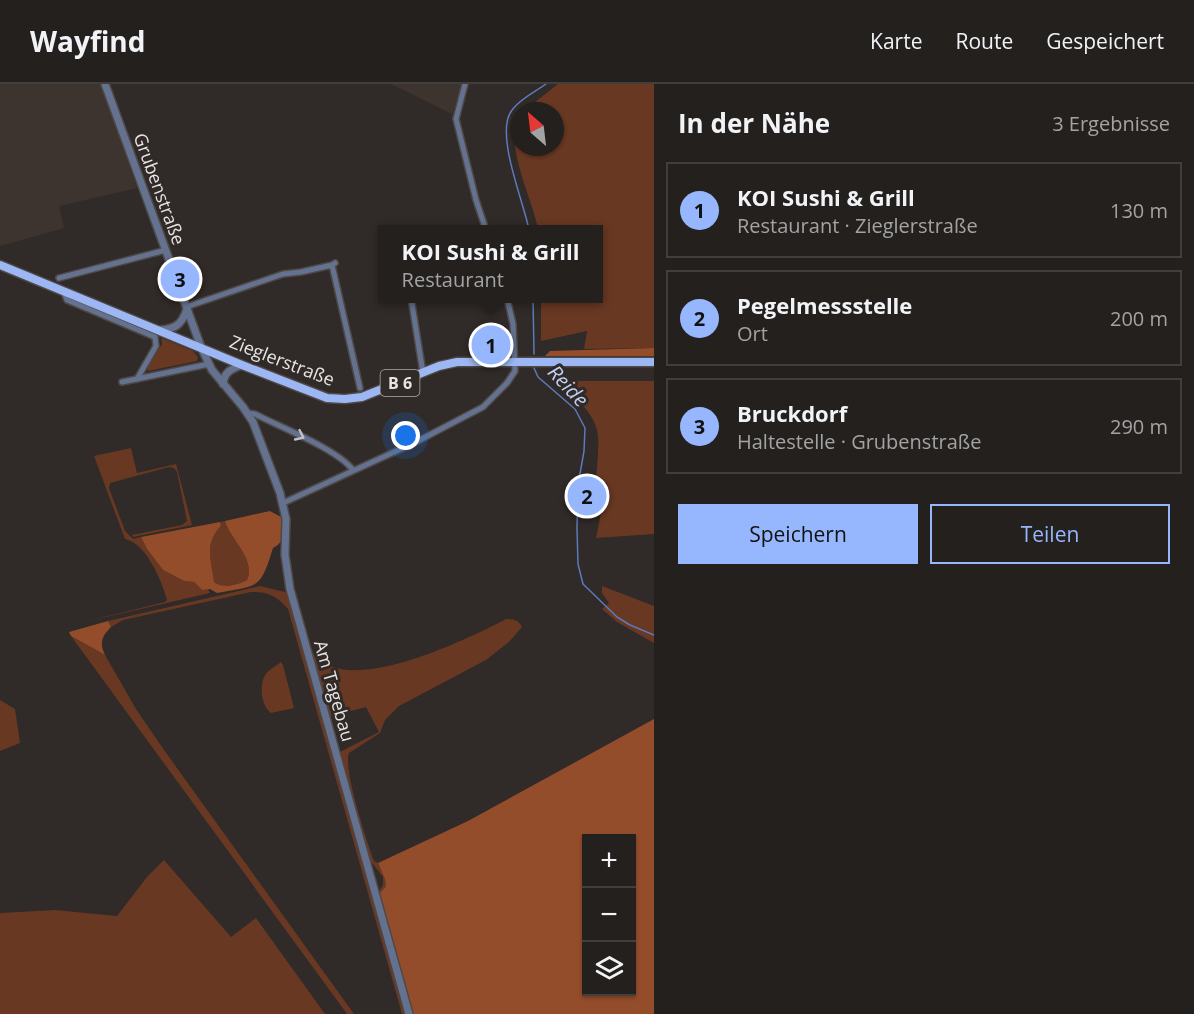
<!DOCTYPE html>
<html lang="de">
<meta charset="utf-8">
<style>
body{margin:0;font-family:"Open Sans",sans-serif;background:#2c2827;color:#f1f3f6}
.controls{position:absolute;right:18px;bottom:18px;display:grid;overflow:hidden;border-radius:0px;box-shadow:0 2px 4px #0004}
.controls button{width:54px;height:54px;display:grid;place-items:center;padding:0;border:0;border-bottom:2px solid #413e3c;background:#24201e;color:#f1f3f6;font:30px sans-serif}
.compass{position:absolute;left:510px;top:18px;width:54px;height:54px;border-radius:50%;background:#24201e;box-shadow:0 2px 4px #0004;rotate:332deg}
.you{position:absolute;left:406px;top:352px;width:21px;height:21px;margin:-15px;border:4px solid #fff;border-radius:50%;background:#1a73e8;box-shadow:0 0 0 9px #1a73e833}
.badge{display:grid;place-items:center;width:39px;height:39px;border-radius:50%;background:#96b6fd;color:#111;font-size:20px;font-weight:700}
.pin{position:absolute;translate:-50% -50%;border:3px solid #fff;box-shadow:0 2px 6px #0006}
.popup{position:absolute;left:378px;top:141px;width:225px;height:78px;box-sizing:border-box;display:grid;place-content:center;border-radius:0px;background:#24201e;filter:drop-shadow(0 2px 4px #0005);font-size:20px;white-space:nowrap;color:#a3a3a4}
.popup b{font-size:22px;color:#f1f3f6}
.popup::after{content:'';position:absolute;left:50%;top:100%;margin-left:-12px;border:12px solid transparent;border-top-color:#24201e}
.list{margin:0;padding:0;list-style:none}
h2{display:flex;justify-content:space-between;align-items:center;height:78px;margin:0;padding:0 24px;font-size:26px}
h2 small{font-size:20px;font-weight:400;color:#a3a3a4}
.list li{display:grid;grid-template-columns:39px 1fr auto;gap:18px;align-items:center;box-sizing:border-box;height:96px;margin:0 12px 12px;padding:0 12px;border:2px solid #413e3c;border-radius:0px}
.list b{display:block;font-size:22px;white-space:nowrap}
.list p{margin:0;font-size:20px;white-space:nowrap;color:#a3a3a4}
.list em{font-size:20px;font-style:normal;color:#a3a3a4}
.actions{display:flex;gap:12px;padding:18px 24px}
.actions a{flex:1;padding:14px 0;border:2px solid #96b6fd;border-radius:0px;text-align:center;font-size:21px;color:#96b6fd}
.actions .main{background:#96b6fd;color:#111}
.icon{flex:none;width:33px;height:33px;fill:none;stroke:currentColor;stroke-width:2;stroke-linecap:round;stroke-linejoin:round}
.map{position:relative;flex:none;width:654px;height:930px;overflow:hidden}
header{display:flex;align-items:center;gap:36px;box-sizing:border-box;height:84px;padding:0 30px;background:#24201e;border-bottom:2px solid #413e3c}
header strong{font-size:28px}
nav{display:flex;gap:33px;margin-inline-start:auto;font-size:21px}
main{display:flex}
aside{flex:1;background:#24201e}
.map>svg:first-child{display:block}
.built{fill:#3e342f}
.green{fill:#683822}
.forest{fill:#944d2b;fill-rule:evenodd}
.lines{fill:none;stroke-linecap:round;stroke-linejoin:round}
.stream{stroke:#5d7abb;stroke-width:1.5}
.minor-casing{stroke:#4e4846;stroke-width:8}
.tertiary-casing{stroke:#4e4846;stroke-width:10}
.primary-casing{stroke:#4e4846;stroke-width:11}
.minor{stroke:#64728f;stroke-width:5}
.tertiary{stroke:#64728f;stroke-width:7}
.primary{stroke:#9cb7f3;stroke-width:8}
.oneway{stroke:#c1c2ca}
.labels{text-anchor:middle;stroke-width:6;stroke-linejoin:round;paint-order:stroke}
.shield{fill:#302a28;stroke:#b2adac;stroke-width:1.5}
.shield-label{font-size:16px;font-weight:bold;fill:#e9e5e4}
.street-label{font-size:18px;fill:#e9e5e4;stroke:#302a28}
.water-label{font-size:20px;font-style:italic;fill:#c0d1f6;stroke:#302a28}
</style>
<header>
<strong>Wayfind</strong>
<nav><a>Karte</a><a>Route</a><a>Gespeichert</a></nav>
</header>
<main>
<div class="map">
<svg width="654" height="930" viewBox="0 0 654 930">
<rect width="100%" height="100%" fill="#302a28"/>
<path class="built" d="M0,0H101L137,104L59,122L64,144L0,162Z
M391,0H462L452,30Z"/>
<path class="green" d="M558,0H654V264L584,265L587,247L541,257V215L599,214V146L538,145C532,113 504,62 519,32V63H555V27H524Z
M161,254L193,267L198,273L197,277L148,287L147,283L162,260Z
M558,297H654V450L596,454L607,399L596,395C597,381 599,367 598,353C597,330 573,311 558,297Z
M131,364L137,389L176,380L192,441L133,453L132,451L182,441L187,437L177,388L174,384L169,383L110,399L109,404L125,447L133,455L141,453L147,465L163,486L184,497L194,498L202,506L208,505L210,509L80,539L165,518L167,516C162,497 146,459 125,455L94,372Z
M225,437C230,456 256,474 247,496C237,501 223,505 214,498C211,475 204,459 221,442L220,438Z
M260,502L285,508L288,510L405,930H402L288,525C278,513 268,507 251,508L123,536L111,543L108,537Z
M602,502L654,522V559L617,538L602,525L609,519L602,509Z
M506,535C515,535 518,536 522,543L509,558L486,576L399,622L385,636L380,649L349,669C343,686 367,758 374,777L378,779L385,794L386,802L380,809L381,815L378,809L383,801V793L369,775L338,669L379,648L366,623L328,633L324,618L334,610L332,607H321L310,569H315C344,616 470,554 506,535Z
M71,552L105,571L136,625L164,666L354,930H347Z
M281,578L283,581L294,624L271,629C261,622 259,602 265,591C268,586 276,582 281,578Z
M0,616L15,625L20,659L0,667Z
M164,776L231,853L256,834L325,930H0V829L55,826L117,832L147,793Z"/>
<path class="forest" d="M654,264V272H545L550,267Z
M270,427L283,434C283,447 286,458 273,464C260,506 259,501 217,509L210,505L202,506L194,498L184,497L163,486L147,465L141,453L220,438L221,442C204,460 211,474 214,498C223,505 237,501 247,496C256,474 230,456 225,437Z
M108,537L111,543C102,552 99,559 105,571L71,552L69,548Z
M654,635V930H412L381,815L380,809L386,802L385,795L378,779L468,737ZM586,754H632V908H586Z"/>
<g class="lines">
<path class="stream" d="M529,146C524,118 494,49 512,26C520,15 535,8 546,0
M533,214L534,270
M534,284L538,293L575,325L585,344L584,367L578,401L577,444L578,480L583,500L617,533L630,541L654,551"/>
<defs>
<path id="minor" d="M465,0L456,35L476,116L486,146
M332,181L360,304
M59,194L166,166
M64,208L67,216L155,253L156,262L137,295
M411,214L423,289
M186,223L283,190L301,188L332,181L335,179
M122,298L209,280
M247,329L255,330C280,343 337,365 353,386
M283,419L416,358L483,323L507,299L515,287L513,240L507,214"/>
<path id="tertiary" d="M105,0L201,263L212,286L243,323L253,338L280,409L286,435L285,471L290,505L409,930
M160,246C176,245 182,240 187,225
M223,300C224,288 231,285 242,281"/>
<path id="primary" d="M0,181L242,281L327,314L345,315L362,313L439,282L457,278H654"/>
</defs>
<use href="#minor" class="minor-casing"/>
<use href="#tertiary" class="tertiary-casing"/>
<use href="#primary" class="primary-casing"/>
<use href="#minor" class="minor"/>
<use href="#tertiary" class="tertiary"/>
<use href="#primary" class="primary"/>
</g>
<defs><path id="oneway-chevron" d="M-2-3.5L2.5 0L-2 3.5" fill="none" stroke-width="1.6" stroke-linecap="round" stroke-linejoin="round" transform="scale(1.5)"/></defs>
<use class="oneway" href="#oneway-chevron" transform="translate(300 352) rotate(25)"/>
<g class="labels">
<rect class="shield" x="380.5" y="286" width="39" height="26" rx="4.5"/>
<g class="shield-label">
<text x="400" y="305">B 6</text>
</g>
<g class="street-label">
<text transform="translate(159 105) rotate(70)" y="6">Grubenstraße</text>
<text transform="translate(282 277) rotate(21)" y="6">Zieglerstraße</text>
<text transform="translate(334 607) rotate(74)" y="6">Am Tagebau</text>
</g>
<g class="water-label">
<text transform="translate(568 302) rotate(47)" y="7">Reide</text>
</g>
</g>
</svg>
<div class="controls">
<button>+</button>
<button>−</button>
<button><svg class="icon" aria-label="layers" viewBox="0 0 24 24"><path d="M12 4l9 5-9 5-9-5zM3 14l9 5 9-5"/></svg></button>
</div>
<svg class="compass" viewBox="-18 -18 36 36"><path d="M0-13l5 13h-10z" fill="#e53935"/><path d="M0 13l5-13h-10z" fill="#a3a3a4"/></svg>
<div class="you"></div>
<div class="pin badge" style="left:491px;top:261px">1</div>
<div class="popup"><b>KOI Sushi &amp; Grill</b>Restaurant</div>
<div class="pin badge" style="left:587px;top:412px">2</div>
<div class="pin badge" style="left:180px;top:195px">3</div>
</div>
<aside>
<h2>In der Nähe<small>3 Ergebnisse</small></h2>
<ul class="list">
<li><span class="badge">1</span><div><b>KOI Sushi &amp; Grill</b><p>Restaurant · Zieglerstraße</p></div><em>130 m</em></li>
<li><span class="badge">2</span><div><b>Pegelmessstelle</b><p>Ort</p></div><em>200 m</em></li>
<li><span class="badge">3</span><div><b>Bruckdorf</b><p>Haltestelle · Grubenstraße</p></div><em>290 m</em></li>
</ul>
<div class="actions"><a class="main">Speichern</a><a>Teilen</a></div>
</aside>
</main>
